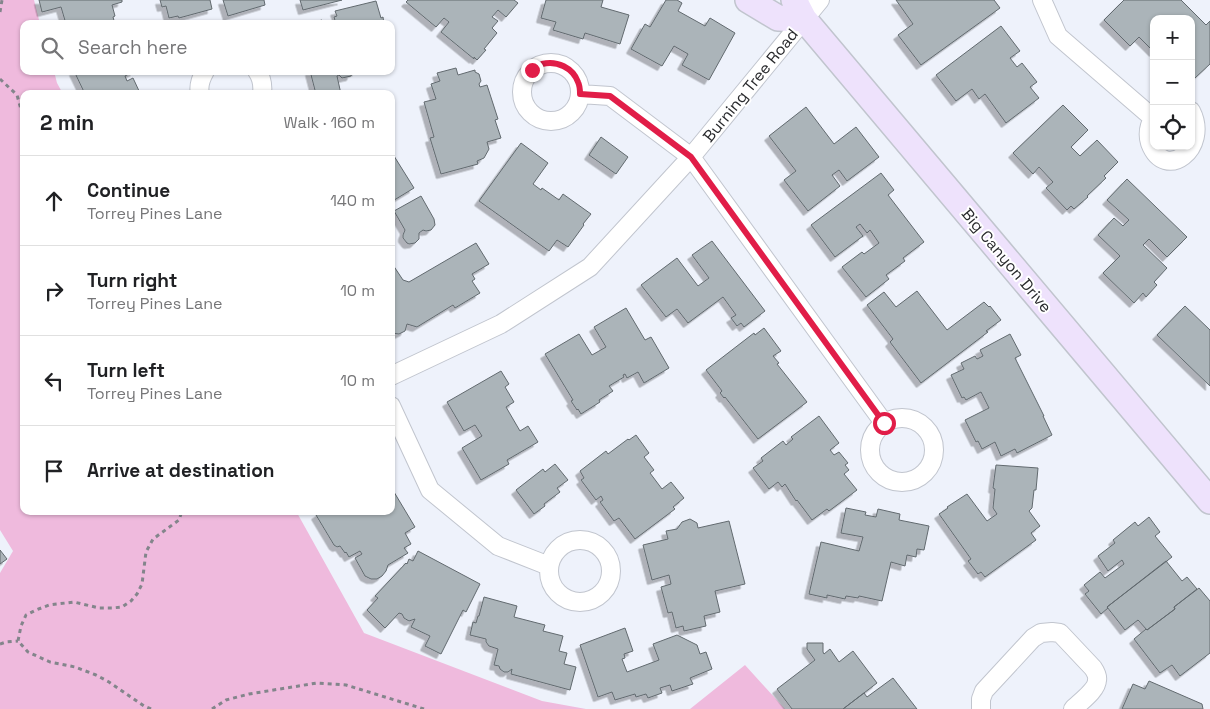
<!DOCTYPE html>
<meta charset="utf-8">
<style>
body{margin:0;font-family:"Space Grotesk",sans-serif;background:#f2f2f2;color:#202124}
.controls{position:absolute;right:15px;top:15px;display:grid;overflow:hidden;border-radius:10px;box-shadow:0 1px 4px #0004}
.controls button{width:45px;height:45px;display:grid;place-items:center;padding:0;border:0;border-bottom:1px solid #e0e0e0;background:#fff;color:#202124;font:25px sans-serif}
.stop{position:absolute;width:15px;height:15px;margin:-11px;border:4px solid #e11d48;border-radius:50%;background:#fff}
.stop.end{background:#e11d48;border-color:#fff;box-shadow:0 1px 5px #0008}
.list{margin:0;padding:0;list-style:none}
h2{display:flex;justify-content:space-between;align-items:center;height:65px;margin:0;padding:0 20px;font-size:21px}
h2 small{font-size:16px;font-weight:400;color:#757577}
.list li{display:grid;grid-template-columns:32px 1fr auto;gap:15px;align-items:center;box-sizing:border-box;height:90px;padding:0 20px;border-top:1px solid #e0e0e0}
.list b{display:block;font-size:19px;white-space:nowrap}
.list p{margin:0;font-size:16px;white-space:nowrap;color:#757577}
.list em{font-size:16px;font-style:normal;color:#757577}
.icon{flex:none;width:28px;height:28px;fill:none;stroke:currentColor;stroke-width:2;stroke-linecap:round;stroke-linejoin:round}
.map{position:relative;flex:none;width:1210px;height:709px;overflow:hidden}
.search{position:absolute;background:#fff;box-shadow:0 1px 4px #0004;left:20px;top:20px;width:375px;height:55px;display:flex;align-items:center;gap:12px;box-sizing:border-box;padding:0 18px;border-radius:10px;color:#757577;font-size:19px}
.panel{position:absolute;background:#fff;box-shadow:0 1px 4px #0004;left:20px;top:90px;width:375px;height:425px;border-radius:10px}
.map>svg:first-child{display:block}
.green{fill:#efbadd}
.building{fill:#abb4b9;stroke:#626a6f;filter:url(#shadow)}
.lines{fill:none;stroke-linecap:round;stroke-linejoin:round}
.street-casing{stroke:#c1c5ce;stroke-width:20}
.secondary-casing{stroke:#c1c5ce;stroke-width:28}
.path{stroke:#83858b;stroke-width:3;stroke-dasharray:4 4;stroke-linecap:butt}
.street{stroke:#fff;stroke-width:18}
.secondary{stroke:#eee2fc;stroke-width:25}
.route{stroke:#e11d48;stroke-width:6}
.labels{text-anchor:middle;stroke-width:4;stroke-linejoin:round;paint-order:stroke}
.street-label{font-size:16px;fill:#292a2d;stroke:#fff}
</style>
<div class="map">
<svg width="1210" height="709" viewBox="0 0 1210 709">
<defs>
<filter id="shadow"><feDropShadow dx="-4.5" dy="4.5" stdDeviation="0" flood-color="#0004"/></filter>
</defs>
<rect width="100%" height="100%" fill="#eef2fb"/>
<path class="green" d="M0,0H34L40,24H24V71H54L57,83L63,94H24V511H296L364,633L542,701L586,709H0V573L13,551L0,530Z
M745,665L785,709H690Z"/>
<path class="building" d="M39,0H122V2L112,5L115,16L113,17L115,24H66L61,7L42,12Z
M160,0H210L212,9L179,18L178,16L169,18L166,6L162,7Z
M223,0H264L265,5L228,16Z
M300,0H342L303,10Z
M408,0H514L518,3L506,17L498,10L492,17L498,21L492,28L497,33L484,49L486,50L477,60L474,57V59L441,32L449,22L444,18L436,27L406,2Z
M546,0H603L601,7L629,15L620,44L585,33L583,39L553,30L556,22L541,18Z
M666,0H677L682,3L678,11L705,26L710,18L735,33L709,80L682,65L688,54L674,46L662,66L631,49L645,24L650,27Z
M896,0H994L1000,8L921,65L898,35L913,24Z
M1124,0H1181L1206,25L1210,21V64L1195,78L1191,75V19H1154V52L1139,37L1130,46L1104,20Z
M376,1L381,18L383,17L384,24H336L334,17L337,16L335,11Z
M322,20L323,24H307Z
M1001,26L1020,51L1010,58L1017,67L1022,63L1037,82L1030,87L1039,98L1006,123L985,94L979,99L972,89L956,101L936,75Z
M456,68L458,75L475,70V72L479,74L481,81L479,84L480,87L487,85L498,119L495,120L501,138L487,142L489,149L484,158L477,161L478,164L441,174L430,138L434,137L424,102L436,99L431,84L440,81L437,73Z
M74,71H135L125,76L127,81L133,78L140,93L138,94H85Z
M310,71H357L352,73L351,76L342,78L339,75L337,76L341,94H316Z
M1063,105L1088,130L1071,147L1080,156L1097,140L1118,162L1104,176L1106,178L1087,196L1088,197L1074,209L1071,206L1067,210L1046,188L1053,182L1039,167L1033,174L1013,153Z
M806,107L834,144L856,127L879,157L847,181L839,170L832,175L840,186L808,211L784,180L796,171L769,136Z
M601,137L628,157L616,174L589,155Z
M521,143L548,163L533,184L541,190L542,188L559,200L563,194L591,214L583,224L584,225L568,247L557,240L549,251L479,201Z
M394,156L414,188L391,202V158Z
M881,173L894,190L888,195L924,242L903,258L905,261L886,275L889,279L866,297L842,267L862,252L864,254L879,243L870,230L867,233L860,224L856,227L863,236L835,257L811,225Z
M1127,179L1187,237L1167,257L1149,239L1143,245L1167,268L1154,282L1157,285L1146,297L1143,293L1134,303L1103,273L1120,256L1098,235L1114,218L1123,226L1129,220L1107,200Z
M421,196L434,219L435,225L431,230L426,231L423,230L419,233V239L415,243L409,244L407,243L403,238V235L405,230L394,211Z
M712,241L765,311L744,327L741,323L737,326L731,318L736,315L723,297L688,323L677,309L666,317L641,285L677,258L698,286L709,278L692,255Z
M476,243L489,264L472,274L475,279L472,281L480,293L455,308L453,305L417,327L407,324L405,331L399,334L391,333V262L403,280L409,282Z
M917,291L947,330L984,302L989,307L990,306L1001,320L986,331L988,332L921,383L890,342L893,339L867,305L884,292L896,307Z
M1185,306L1210,330V386L1157,335Z
M626,308L645,340L651,337L669,368L644,383L638,372L627,378L625,374L623,375L624,377L609,386L613,391L599,400L600,402L581,414L578,409L577,410L571,401L573,400L545,354L579,334L592,355L606,347L594,327Z
M764,328L781,351L773,356L779,363L777,364L807,402L758,439L725,397L724,398L720,393L722,391L706,370L754,333L755,335Z
M1010,334L1021,355L1015,358L1044,416H1043L1052,435L1017,453L1015,449L1001,456L995,442L982,449L978,441L976,442L965,420L989,408L981,392L966,400L964,397L962,398L951,375L964,369L961,363L975,356L977,359L983,356L980,350Z
M501,371L509,384L505,387L514,402L506,407L520,431L528,426L538,442L507,460L509,464L481,480L462,448L482,436L475,425L464,431L447,402Z
M819,416L839,443L830,450L834,455L839,452L848,463L845,465L849,470L844,474L857,490L829,511L827,509L812,520L797,500L796,501L785,484L782,487L778,482L769,489L753,468L763,461L761,458L783,441L786,445L793,439L791,437Z
M636,435L649,453L644,457L654,470L650,473L662,489L671,482L684,498L673,507L675,509L635,539L619,518L614,521L600,502L603,500L601,496L596,500L581,480L584,478L580,471L606,451L608,454L628,439L629,440Z
M555,464L568,480L557,488L560,492L544,504L545,506L534,514L516,490L543,469L545,472Z
M996,465L1038,468L1036,490H1034L1032,508L1029,511L1040,526L1031,533L1036,540L985,577L981,572L978,574L968,561L971,559L939,514L948,508L947,507L967,494L987,521L997,514L993,508L995,489L993,488Z
M394,492L415,527L405,533L411,544L404,548L408,553L388,565L386,571L382,576L377,579H371L365,576L355,558L362,554L360,551L349,557L346,552L345,553L340,546L337,547L334,545L316,515L322,511H391V494Z
M846,508L866,512L865,515L876,517L878,509L900,514L899,520L929,526L924,550L917,549L916,557L907,555L905,566L891,562L882,601L859,596L858,598L846,596L845,599L827,595V598L809,594L821,542L859,551L863,537L841,533Z
M1149,517L1160,532L1155,536L1172,557L1107,607L1108,608L1101,614L1085,594L1089,591L1084,585L1100,572L1105,578L1124,564L1122,560L1108,571L1098,556L1115,543L1113,540L1135,522L1138,526Z
M690,519L697,523L698,528L729,521L745,584L715,591L720,612L704,616L706,626L684,631L683,626L676,628L672,612L668,613L661,587L671,584L669,575L652,580L643,545L668,539L666,531L677,529L682,522Z
M0,550L7,559L0,564Z
M418,551L480,584L466,612L463,610L441,654L425,646L430,636L411,627L415,619L409,621L404,618L402,614L399,613L385,628L367,610L378,598L375,596L406,563L407,564L409,559L413,561Z
M1166,561L1182,581L1187,577L1197,589L1174,607L1175,609L1147,630L1138,620L1125,630L1107,607Z
M1199,588L1210,601V653L1180,676L1172,665L1160,673L1134,639L1146,629L1147,630L1175,609L1174,607Z
M484,597L517,606L514,617L545,625L543,631L563,636L559,651L567,653L564,664L576,667L570,690L511,674L512,669L508,672H504L500,669L499,666L494,665L498,649L489,646L486,642V639L470,635L473,622L476,623L478,616H479Z
M625,628L633,651L624,654L625,658L622,659L627,672L659,660L653,644L677,635L697,645L700,654L706,652L712,669L690,678L693,684L672,691L670,685L660,688L662,693L648,698L646,694L636,697L635,694L615,700L612,692L598,697L580,645Z
M807,643H823V652L824,654L830,649L839,662L853,651L877,683L843,709H792L777,689L815,660L807,649Z
M893,678L917,709H843L864,693L867,697Z
M1149,681L1202,704L1203,709H1122L1133,684L1145,689Z"/>
<g class="lines">
<defs>
<path id="street" d="M1042,0L1058,36L1153,118
M522 92a29 29 0 1 1 58 0a29 29 0 1 1-58 0Z
M257,71C262,78 263,86 262,94
M200,94C198,86 201,78 205,71
M580,94L610,96L691,157L884,423
M1154,117C1149,125 1147,133 1150,143C1165,183 1210,148 1191,111
M391,376L501,324L590,267L691,157L820,0
M391,406L430,490L498,546L549,566
M870 450a32 32 0 1 1 64 0a32 32 0 1 1-64 0Z
M549 571a31 31 0 1 1 62 0a31 31 0 1 1-62 0Z
M981,709V699L984,691L1033,638L1041,633L1052,632L1060,633L1093,668C1095,671 1098,676 1097,680C1097,690 1080,702 1073,709"/>
<path id="secondary" d="M748,0L778,18L804,19
M794,0L804,19L1210,501"/>
</defs>
<use href="#street" class="street-casing"/>
<use href="#secondary" class="secondary-casing"/>
<path class="path" d="M0,12L2,0
M0,79L17,95L22,113L24,126
M0,644L6,642L18,641
M151,709L144,706L109,682L96,675L75,667L50,662L28,652L18,641L21,626L26,615L36,610L49,605L74,602L99,608H112L122,607L131,601L137,594L142,584L146,552L153,539L179,520L182,511
M212,709L226,700L249,694L317,683L346,685L424,709"/>
<use href="#street" class="street"/>
<use href="#secondary" class="secondary"/>
</g>
<g class="lines">
<path class="route" d="M532,70C535,68 539,65 542,64C557,60 573,68 578,82C580,86 580,91 580,94L610,96L691,157L884,423"/>
</g>
<g class="labels">
<g class="street-label">
<text transform="translate(750 85) rotate(-51)" y="6">Burning Tree Road</text>
<text transform="translate(1007 260) rotate(50)" y="6">Big Canyon Drive</text>
</g>
</g>
</svg>
<div class="controls">
<button>+</button>
<button>−</button>
<button><svg class="icon" aria-label="locate" viewBox="0 0 24 24"><circle cx="12" cy="12" r="6"/><path d="M12 2v4M12 18v4M2 12h4M18 12h4"/></svg></button>
</div>
<div class="stop" style="left:884px;top:423px"></div>
<div class="stop end" style="left:532px;top:70px"></div>
<div class="search"><svg class="icon" aria-label="search" viewBox="0 0 24 24"><circle cx="10" cy="10" r="6"/><path d="M15 15l6 6"/></svg>Search here</div>
<section class="panel">
<h2>2 min<small>Walk · 160 m</small></h2>
<ul class="list">
<li><svg class="icon" aria-label="ahead" viewBox="0 0 24 24"><path d="M12 20V5M6 11l6-6 6 6"/></svg><div><b>Continue</b><p>Torrey Pines Lane</p></div><em>140 m</em></li>
<li><svg class="icon" aria-label="right" viewBox="0 0 24 24"><path d="M7 20v-9h11M14 6l5 5-5 5"/></svg><div><b>Turn right</b><p>Torrey Pines Lane</p></div><em>10 m</em></li>
<li><svg class="icon" aria-label="left" viewBox="0 0 24 24"><path d="M17 20v-9H6M10 6l-5 5 5 5"/></svg><div><b>Turn left</b><p>Torrey Pines Lane</p></div><em>10 m</em></li>
<li><svg class="icon" aria-label="arrive" viewBox="0 0 24 24"><path d="M6 21V4h12l-3 4 3 4H6"/></svg><div><b>Arrive at destination</b></div></li>
</ul>
</section>
</div>
